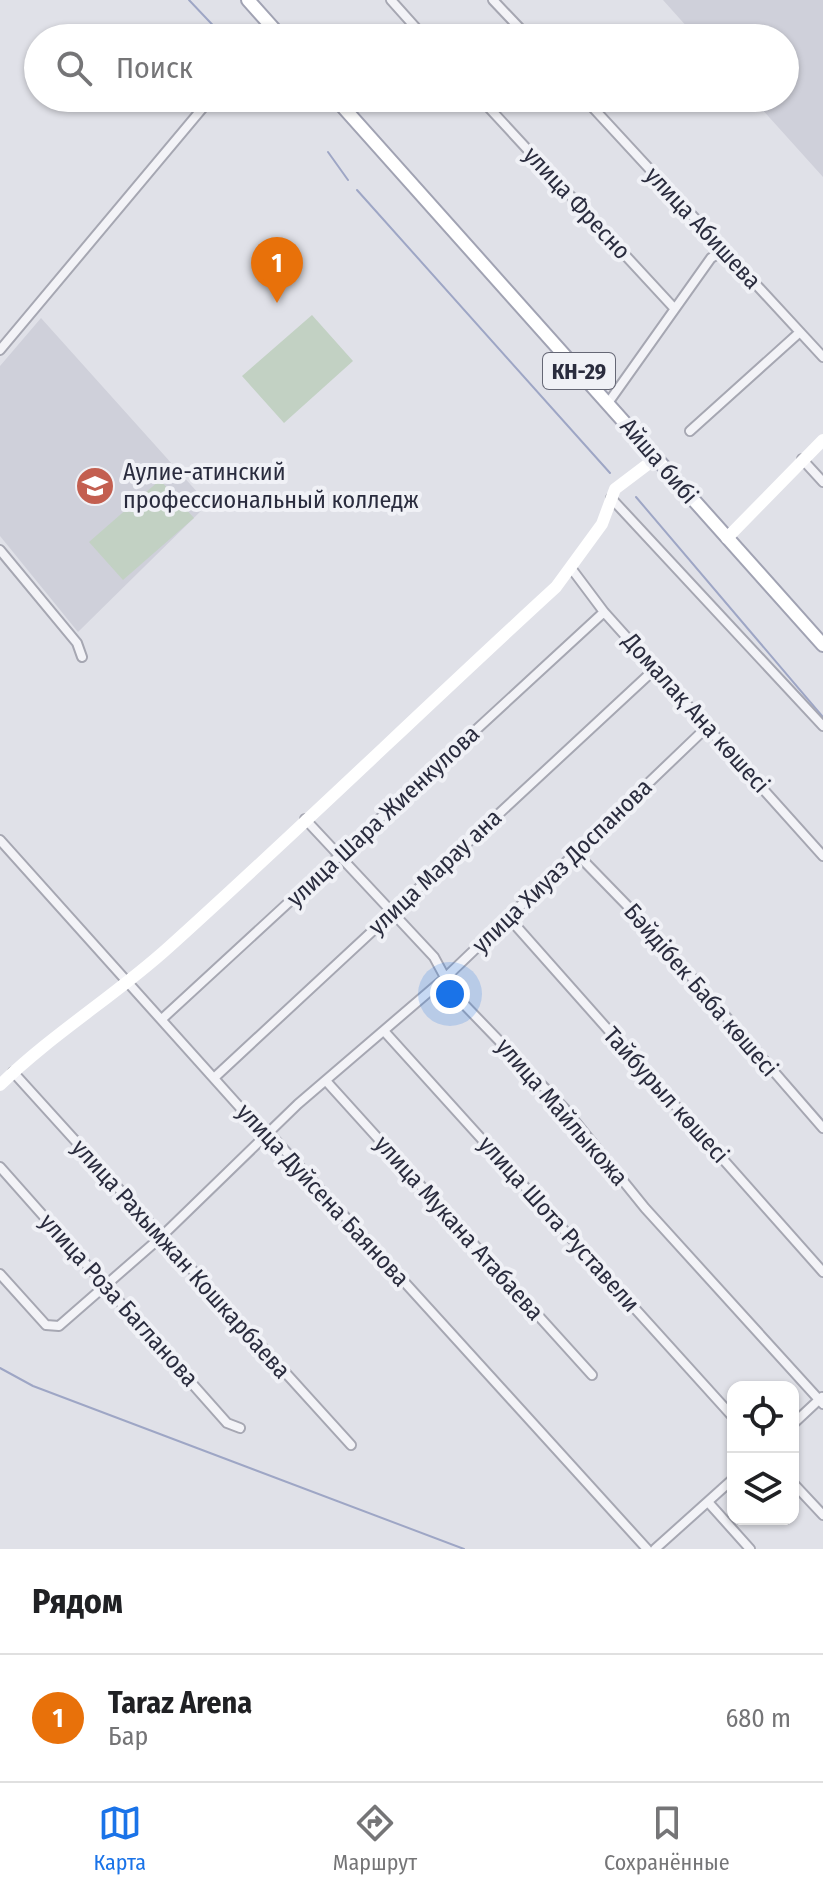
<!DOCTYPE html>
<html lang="ru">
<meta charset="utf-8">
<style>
body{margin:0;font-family:"Fira Sans Condensed",sans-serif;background:#f6f6f6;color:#202124}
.controls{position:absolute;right:24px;bottom:24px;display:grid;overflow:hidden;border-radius:16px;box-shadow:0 2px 6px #0004}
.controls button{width:72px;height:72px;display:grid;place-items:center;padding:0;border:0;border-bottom:2px solid #e0e0e0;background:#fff;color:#202124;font:40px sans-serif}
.you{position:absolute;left:450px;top:994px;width:28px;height:28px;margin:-20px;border:6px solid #fff;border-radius:50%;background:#1a73e8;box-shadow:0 0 0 12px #1a73e833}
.badge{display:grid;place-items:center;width:52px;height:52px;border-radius:50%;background:#1a73e8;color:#fff;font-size:26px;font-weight:700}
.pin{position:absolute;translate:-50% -66px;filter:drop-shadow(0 2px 4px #0008)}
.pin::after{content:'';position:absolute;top:42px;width:28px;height:24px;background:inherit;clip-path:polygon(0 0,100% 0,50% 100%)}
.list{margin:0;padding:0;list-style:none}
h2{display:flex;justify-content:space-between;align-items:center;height:104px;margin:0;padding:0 32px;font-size:34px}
h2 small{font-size:26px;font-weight:400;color:#757577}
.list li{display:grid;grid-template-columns:52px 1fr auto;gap:24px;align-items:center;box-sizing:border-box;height:128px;padding:0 32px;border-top:2px solid #e0e0e0}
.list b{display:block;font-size:30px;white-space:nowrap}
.list p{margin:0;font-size:26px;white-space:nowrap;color:#757577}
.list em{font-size:26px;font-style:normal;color:#757577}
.icon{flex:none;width:44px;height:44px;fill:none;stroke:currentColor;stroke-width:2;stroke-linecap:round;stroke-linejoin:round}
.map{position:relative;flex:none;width:823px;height:1549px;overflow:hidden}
.search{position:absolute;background:#fff;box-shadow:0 2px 6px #0004;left:24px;right:24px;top:24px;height:88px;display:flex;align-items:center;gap:20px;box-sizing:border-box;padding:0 28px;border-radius:44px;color:#757577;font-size:30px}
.sheet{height:232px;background:#fff}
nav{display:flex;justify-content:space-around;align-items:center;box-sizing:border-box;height:112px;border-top:2px solid #e0e0e0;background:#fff;font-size:22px;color:#757577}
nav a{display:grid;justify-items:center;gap:4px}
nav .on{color:#1a73e8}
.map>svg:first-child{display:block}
.built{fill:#cfd0da}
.green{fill:#c2d1c3}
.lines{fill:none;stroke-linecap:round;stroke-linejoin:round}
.stream{stroke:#9ea6c5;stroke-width:2}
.street-casing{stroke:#a6a7b2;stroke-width:12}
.primary-casing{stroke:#a1a3b3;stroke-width:16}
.street{stroke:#f3f3f7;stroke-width:8}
.secondary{stroke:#fff;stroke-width:12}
.primary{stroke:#fff;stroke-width:12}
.labels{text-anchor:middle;stroke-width:8;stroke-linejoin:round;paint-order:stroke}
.shield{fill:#f0f1f6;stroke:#656775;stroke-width:2}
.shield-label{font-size:22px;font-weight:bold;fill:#2a2c3e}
.street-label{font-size:24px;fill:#2a2c3e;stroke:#f0f1f6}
.poi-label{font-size:24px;fill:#2a2c3e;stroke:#f0f1f6;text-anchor:start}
</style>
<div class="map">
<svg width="823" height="1549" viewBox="0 0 823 1549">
<rect width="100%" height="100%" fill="#e0e1e8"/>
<path class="built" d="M663,0H823V177L752,98H785V38H697Z
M41,318L208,504L78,632L0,536V366Z"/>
<path class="green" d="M312,315L353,361L284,423L242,376Z
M160,480L194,518L123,580L89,542Z"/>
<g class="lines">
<path class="stream" d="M189,0L225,38
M328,152L348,180
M357,190L610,473
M636,497L823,717
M0,1368L33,1386L464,1549"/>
<defs>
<path id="street" d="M391,0L425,38
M493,0L529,38
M480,98L674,308
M584,98L823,357
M0,350L211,98
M608,403L711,258L725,250
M690,431L800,332
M802,459L823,482
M611,498L823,726
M0,550L77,643L82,657
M571,568L604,612L823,856
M305,819L434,957L454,994L565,1109L645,1208L823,1404
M0,840L245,1113L269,1133L647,1549
M576,853L648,927L823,1128
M509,918L823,1272
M162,1019L604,612
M384,1031L733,1417
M13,1072L351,1445
M214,1078L656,668
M327,1082L592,1375
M0,1167L227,1423L240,1428
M0,1274L46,1325L59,1326L161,1237L298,1104L445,978L708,726
M793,1424L822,1397
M793,1483L823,1515
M708,1502L750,1549
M655,1549L733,1479"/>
<path id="primary" d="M248,0L282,38
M335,98L823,645"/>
</defs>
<use href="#street" class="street-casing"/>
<use href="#primary" class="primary-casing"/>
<use href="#street" class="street"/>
<path class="secondary" d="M727,538L823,440
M0,1085C52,1034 115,996 169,947C300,829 426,706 556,587L602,524L615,489L656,458"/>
<use href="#primary" class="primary"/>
</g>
<defs>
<symbol id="university-disc" viewBox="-11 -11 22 22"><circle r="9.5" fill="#c35f50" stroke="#f0f1f6"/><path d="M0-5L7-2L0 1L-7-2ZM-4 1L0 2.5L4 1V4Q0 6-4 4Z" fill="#fff"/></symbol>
</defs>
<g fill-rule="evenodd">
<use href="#university-disc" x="73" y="464" width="44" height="44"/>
</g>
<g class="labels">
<rect class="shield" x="543" y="353" width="72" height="36" rx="6"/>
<g class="shield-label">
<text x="579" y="379">КН-29</text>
</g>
<g class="street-label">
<text transform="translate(577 203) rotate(47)" y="8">улица Фресно</text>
<text transform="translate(703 228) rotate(47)" y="8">улица Абишева</text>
<text transform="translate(659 461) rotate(49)" y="8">Айша бибі</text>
<text transform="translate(696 713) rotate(48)" y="8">Домалақ Ана көшесі</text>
<text transform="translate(383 816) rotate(-43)" y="8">улица Шара Жиенкулова</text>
<text transform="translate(562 866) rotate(-44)" y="8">улица Хиуаз Доспанова</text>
<text transform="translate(435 872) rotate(-43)" y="8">улица Марау ана</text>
<text transform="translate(701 990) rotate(49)" y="8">Бәйдібек Баба көшесі</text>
<text transform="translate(666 1095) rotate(48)" y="8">Тайбурыл көшесі</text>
<text transform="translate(562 1112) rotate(49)" y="8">улица Майлыкожа</text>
<text transform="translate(323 1195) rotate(47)" y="8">улица Дуйсена Баянова</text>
<text transform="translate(559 1224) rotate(48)" y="8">улица Шота Руставели</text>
<text transform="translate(459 1228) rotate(48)" y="8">улица Мукана Атабаева</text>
<text transform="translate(181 1259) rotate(48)" y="8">улица Рахымжан Кошкарбаева</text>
<text transform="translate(119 1300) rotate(48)" y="8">улица Роза Багланова</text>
</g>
<g class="poi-label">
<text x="123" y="480">Аулие-атинский<tspan x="123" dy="28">профессиональный колледж</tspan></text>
</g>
</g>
</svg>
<div class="controls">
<button><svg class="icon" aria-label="locate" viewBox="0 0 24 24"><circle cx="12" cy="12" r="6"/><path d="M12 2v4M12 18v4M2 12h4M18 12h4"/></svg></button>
<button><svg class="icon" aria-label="layers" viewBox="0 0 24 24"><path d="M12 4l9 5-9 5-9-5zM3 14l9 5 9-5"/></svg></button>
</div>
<div class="you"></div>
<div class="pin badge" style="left:277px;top:303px;background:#e8710a">1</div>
<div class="search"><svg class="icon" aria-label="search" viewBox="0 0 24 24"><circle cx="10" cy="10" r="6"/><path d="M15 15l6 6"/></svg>Поиск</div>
</div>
<section class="sheet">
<h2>Рядом<small></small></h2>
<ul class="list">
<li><span class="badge" style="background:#e8710a">1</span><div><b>Taraz Arena</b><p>Бар</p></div><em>680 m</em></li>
</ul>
</section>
<nav>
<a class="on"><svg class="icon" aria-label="map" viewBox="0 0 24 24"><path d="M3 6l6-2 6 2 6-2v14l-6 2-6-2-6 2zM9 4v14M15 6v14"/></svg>Карта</a>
<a><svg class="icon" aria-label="directions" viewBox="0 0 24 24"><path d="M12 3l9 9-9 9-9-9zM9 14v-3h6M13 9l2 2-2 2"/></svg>Маршрут</a>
<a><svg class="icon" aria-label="saved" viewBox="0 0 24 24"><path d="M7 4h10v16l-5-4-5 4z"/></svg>Сохранённые</a>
</nav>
